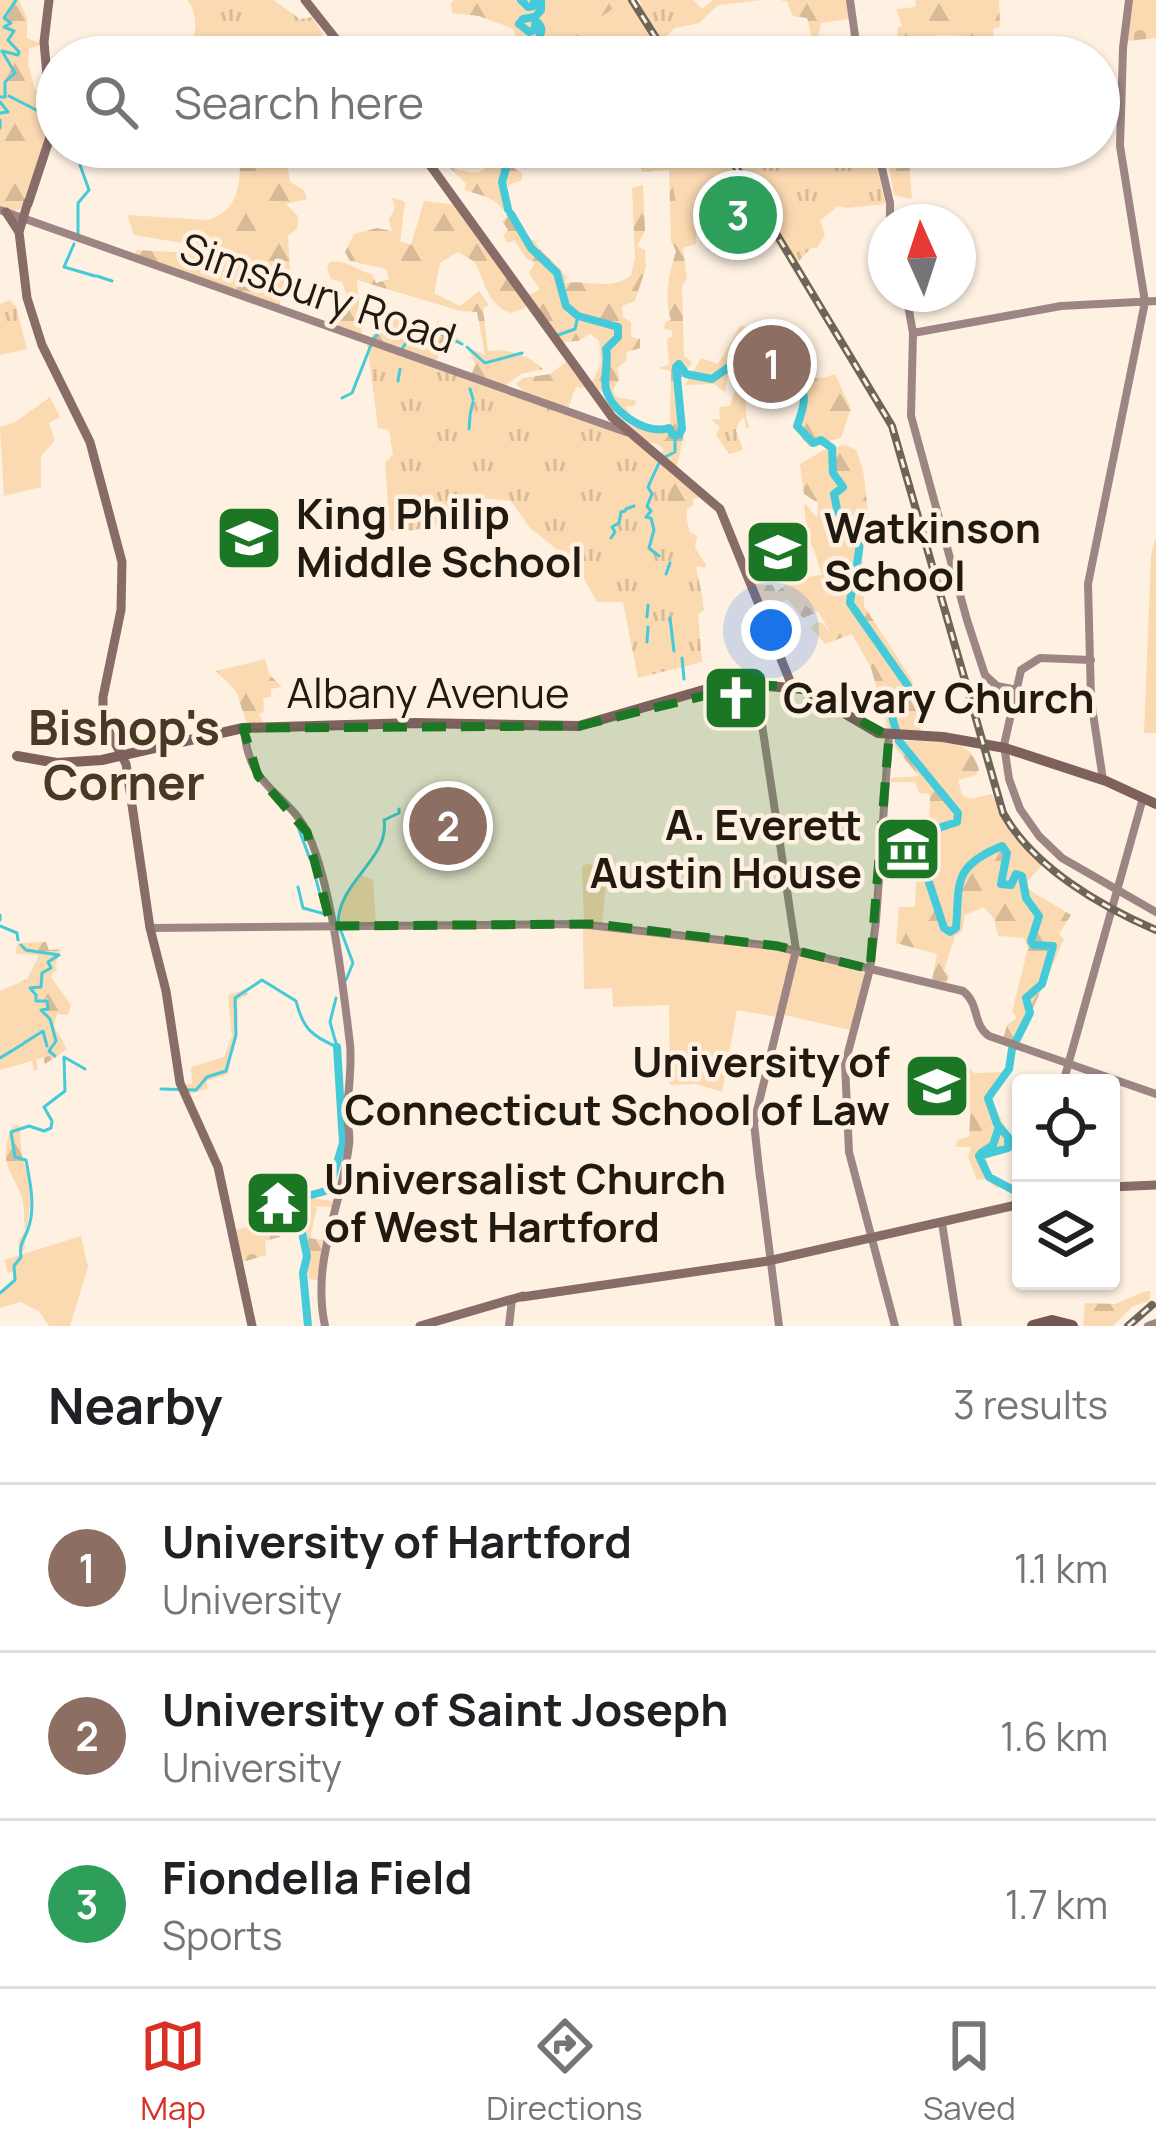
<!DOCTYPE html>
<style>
body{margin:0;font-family:Manrope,sans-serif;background:#f2f2f2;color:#202124}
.controls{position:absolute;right:36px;bottom:36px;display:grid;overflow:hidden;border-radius:12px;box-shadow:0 3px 9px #0004}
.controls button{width:108px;height:108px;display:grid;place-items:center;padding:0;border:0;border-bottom:3px solid #e0e0e0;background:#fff;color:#202124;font:60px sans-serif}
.compass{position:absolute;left:868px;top:204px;width:108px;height:108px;border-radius:50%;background:#fff;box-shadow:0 3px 9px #0004;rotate:357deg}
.you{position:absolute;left:771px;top:630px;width:42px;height:42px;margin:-30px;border:9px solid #fff;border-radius:50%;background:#1a73e8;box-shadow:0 0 0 18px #1a73e833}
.badge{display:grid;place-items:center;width:78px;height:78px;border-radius:50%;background:#d93025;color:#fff;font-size:39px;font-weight:700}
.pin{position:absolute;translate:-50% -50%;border:6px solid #fff;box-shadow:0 3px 12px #0006}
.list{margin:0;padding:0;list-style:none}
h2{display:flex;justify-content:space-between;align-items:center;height:156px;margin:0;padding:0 48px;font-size:51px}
h2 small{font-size:39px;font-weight:400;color:#757577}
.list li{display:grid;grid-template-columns:78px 1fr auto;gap:36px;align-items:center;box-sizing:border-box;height:168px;padding:0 48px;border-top:3px solid #e0e0e0}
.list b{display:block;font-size:45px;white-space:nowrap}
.list p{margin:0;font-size:39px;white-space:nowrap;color:#757577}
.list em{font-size:39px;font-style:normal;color:#757577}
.icon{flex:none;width:66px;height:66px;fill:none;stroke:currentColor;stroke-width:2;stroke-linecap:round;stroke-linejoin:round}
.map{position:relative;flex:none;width:1156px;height:1326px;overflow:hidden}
.search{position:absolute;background:#fff;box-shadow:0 3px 9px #0004;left:36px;right:36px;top:36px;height:132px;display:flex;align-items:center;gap:30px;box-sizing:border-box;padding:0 42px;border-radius:66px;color:#757577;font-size:45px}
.sheet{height:660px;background:#fff}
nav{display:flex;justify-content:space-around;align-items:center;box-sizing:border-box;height:168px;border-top:3px solid #e0e0e0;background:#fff;font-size:33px;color:#757577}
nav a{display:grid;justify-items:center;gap:6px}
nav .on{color:#d93025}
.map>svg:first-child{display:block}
.grass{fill:url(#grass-tufts)}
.forest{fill:url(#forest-firs);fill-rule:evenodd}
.cemetery{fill:url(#cemetery-stones)}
.green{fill:#fbd9b1}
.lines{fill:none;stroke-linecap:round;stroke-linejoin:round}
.stream{stroke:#44cad8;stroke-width:3}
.river{stroke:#44cad8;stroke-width:8}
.secondary{stroke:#9c8582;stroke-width:8}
.primary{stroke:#876c68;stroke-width:9}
.trunk{stroke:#7e615d;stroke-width:10}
.motorway{stroke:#755652;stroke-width:12}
.rail-casing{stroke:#6e6559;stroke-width:8}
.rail{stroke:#fef1e2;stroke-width:3;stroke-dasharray:9;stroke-linecap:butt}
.marked{fill:#1c7725;fill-opacity:0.2;stroke:#1c7725;stroke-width:9;stroke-dasharray:24 15;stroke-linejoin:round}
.labels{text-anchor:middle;stroke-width:9;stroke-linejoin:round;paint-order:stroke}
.street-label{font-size:42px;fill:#211a10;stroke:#fef1e2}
.poi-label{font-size:42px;font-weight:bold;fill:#211a10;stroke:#fef1e2;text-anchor:start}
.quarter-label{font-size:48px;font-weight:bold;fill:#493823;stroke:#fef1e2}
</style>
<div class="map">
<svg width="1156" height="1326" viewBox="0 0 1156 1326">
<defs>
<pattern id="grass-tufts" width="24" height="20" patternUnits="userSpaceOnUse" patternTransform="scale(3)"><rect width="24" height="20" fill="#fbd9b1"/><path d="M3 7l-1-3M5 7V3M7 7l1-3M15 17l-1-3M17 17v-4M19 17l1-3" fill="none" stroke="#d7ba97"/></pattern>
<pattern id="forest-firs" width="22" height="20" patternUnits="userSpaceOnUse" patternTransform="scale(3)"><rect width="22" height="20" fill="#fbd9b1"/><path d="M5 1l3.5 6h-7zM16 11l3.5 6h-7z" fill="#d7ba97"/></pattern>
<pattern id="cemetery-stones" width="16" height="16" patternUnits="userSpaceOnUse" patternTransform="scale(3)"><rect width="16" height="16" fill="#fbd9b1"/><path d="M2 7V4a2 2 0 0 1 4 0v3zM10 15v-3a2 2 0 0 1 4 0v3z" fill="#d7ba97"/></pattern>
</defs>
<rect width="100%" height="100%" fill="#fef1e2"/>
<path class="grass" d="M187,0H273L300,19L312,17L323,34L311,57H155L161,47H190C197,33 198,12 187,0Z
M640,0H693L702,9L713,0H762L718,5L699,23L675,28L662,40L641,8Z
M834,147H873L885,204L847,208L838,206L820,221L825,235L817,248H811L798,262L740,166L759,161L778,165L781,160L834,155Z
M10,300L16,307L27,349L0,355V304Z
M367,343L626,434L690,485C678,527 700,567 704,610L698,614L702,662L638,678L623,602H597L580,572H570L565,556L529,527L511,501L482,498L472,503L481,518L402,532L390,530L385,462L393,455L389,430L378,428Z
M736,386L746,389V419L750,427L746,428L744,418L740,420L736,430L743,450L729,454L716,435L720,427L711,420L720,419L719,407L730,406Z"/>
<path class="forest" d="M0,0H19L27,18V38L42,44L29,49L28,63L35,89L44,90L50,121L43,124L44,129H51L23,208L14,211L0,206Z
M455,0H626L663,57H513L512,48L520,44L513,29L479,16L452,13L451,3Z
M780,0H848L849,19L821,23L819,35L813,37L816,54L827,57H809L812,37L807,18L793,16L787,2Z
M916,0H999L1000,27L993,29L994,36H1000L1002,52L964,57L963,36L938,35L941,57H900L897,27L902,26L896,9L915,7Z
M240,147H285L290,182L304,190L307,199L286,204L298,216L297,229L288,236L290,273L278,310L135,259L136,250L190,253L195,263L214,259L208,220C243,209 240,178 240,147Z
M490,147H718L775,232L777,246L758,230L765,224L746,192L736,190L737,179L720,178L714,190L713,185L704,184L707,193L697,202L696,244L683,248L687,279L682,286L684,356L692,362L678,383L685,430L677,466L660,454L664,450L658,444L647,442L616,411H612L605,394L591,385L601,363L599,341L590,334L578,341L561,342L528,295L540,290L529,273L535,263L527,259L514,240L508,243L503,236L508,230L502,221L507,217C498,197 483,196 464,190L466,184L450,168C465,169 478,180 491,163ZM600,158L640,164L642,172L669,170L671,241L676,251C670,271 663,298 671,320L665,322L664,329L671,330L673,336L667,339L669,365L658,368L671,371L670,425L656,427L635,422L625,406H634L637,401L616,397L613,389L619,380L617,368L626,361L627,352L640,348V339L631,337V322L623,317L622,306L635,301L646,267L645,250L637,246L645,231L643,185L632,188L635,258L631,275C612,292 586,279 564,283L567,278C558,263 540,254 535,241L525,238L512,212L506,186L522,180V173L515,169L519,163L534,167L557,161L563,166Z
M908,148L912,199L894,195L889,167L881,151Z
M391,197L405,202L400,241L411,245L424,201L457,205L526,303L525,308L511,313C487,305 485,282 475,262L458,252L440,263L434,293L460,306L479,291L489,305L483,308L488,351C509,349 528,354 543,369L521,374L503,387L471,376L475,364L468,348L485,355L477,312L460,311L357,280L362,338L326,325L340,319L348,299L342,282L331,279L327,268L330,262C346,259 357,271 372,274L376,283L389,279L386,269L350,261L345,252L354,234L377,228L392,231L389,220L395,207Z
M405,309L420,340L435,337L438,316L439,328L462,341L444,348L434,363L370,341L381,315Z
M741,325L754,332L746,351L757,353L778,368L775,384L737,370L728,374L725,392L714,384L685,385L701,358L718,364Z
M566,362L594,397L585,388L576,387L567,410L526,394L516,384L523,378L550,374Z
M796,374L823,378L835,374L851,409L841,438L809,446C789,427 803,417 801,395L791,385Z
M846,445L856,450L863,470L870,527L862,555L864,606L912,680L921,731L888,730L871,668L852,634L825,644L811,628L816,622L823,623L832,635L850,627C851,611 843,601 830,592L813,597L806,606L813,608L815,613L803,618L788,600L781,602L789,633L775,638L746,566L760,561L776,592L794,579L822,575L813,547L806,542C811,527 802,516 805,503L817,518L818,503L804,494L800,464L824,450Z
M662,464L701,497L693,499V506L684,510L690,532L697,536L695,548L706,564L705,568L697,566L696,572L693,571L687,538L669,542L668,483Z
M265,659L269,674L282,687L271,689V697L263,698L264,712L259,714L264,724H247L236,691L216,671Z
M932,740C958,744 971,744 979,770L976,775L958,780L962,795L970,799L992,794L1014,835L1042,865L1027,881L1029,890L1071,915L1059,934L1064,939C1048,977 1033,1004 1019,1045L1003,1039L1007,1025L1017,1018L1012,1012L1028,948L1024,938L998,936L994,919L984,907L965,915L962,931L955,936L944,971L949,975L946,984L932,980L937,954L896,943L899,907H915L918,831L929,829L930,794L919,793L915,782H890L891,778L919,776L894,746V741Z
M46,942L49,950L61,949L51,977L71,1005L68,1015L57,1014L54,1026L67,1049L45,1064L43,1057L0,1069V991L27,979L39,955L16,954L17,943Z
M246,989L248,994L237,1001L238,1020L228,1074L207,1081V1089L186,1095L182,1085L192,1084L191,1067L224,1057L232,1036L228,995Z
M966,1068L975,1073L1010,1072L991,1100L1013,1141L1007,1152L986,1159L992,1178L1002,1183L997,1188L985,1179L977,1180L968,1157L971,1147H956L957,1140L969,1137C970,1115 973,1094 962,1070Z
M19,1125L22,1156L32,1190L24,1251L20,1252L18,1241L25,1232C24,1218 25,1203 19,1190C6,1162 0,1159 12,1126Z
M310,1198L334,1201L332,1207L312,1206L317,1208L310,1238L323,1240L318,1280L309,1279C306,1268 310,1259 309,1248C308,1227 293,1217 310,1198Z
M1146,1291H1150V1301L1133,1306L1113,1326H1083L1085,1303L1115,1304Z"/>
<path class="cemetery" d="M1132,0H1156V38L1127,41Z
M275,1219L280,1237L265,1241L266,1255L239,1263L235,1230Z"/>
<path class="green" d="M516,0H575L577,57H512V48L522,44Z
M625,0H630L653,38L636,48L638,57H613L588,26Z
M496,147H748L757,161L732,164L743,182L687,192L696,244L683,246L670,169L642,171L640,153L508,164L510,154Z
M127,215L208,220L214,259L195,263L183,243L134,235Z
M50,397L60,417L49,423L55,440L41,456V487L4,496L0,427L15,422Z
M1156,535V733H1144L1151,556Z
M833,592L851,615V626L832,635L819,613L806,606L813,597Z
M916,742L969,811L997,810L1013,838L1041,865L1023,887L1019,873L1013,884L1001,885L1007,850L1003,845L991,850L957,881L948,922L941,921L919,852L929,831L952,825L956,814L904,745Z
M587,864L608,866L602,923L584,921L582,866Z
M360,874L373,880L376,924H337L346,893Z
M583,926L785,949L867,974L850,1030L784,1015L783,1018L737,1010L722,1092L696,1084L670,1085L669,1005L613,1007L612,988L584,989Z
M56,966L57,970L32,988L42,996V1001L48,998V1008L41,1009L48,1015L54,1036L57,1034L58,1040L49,1050L54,1054L36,1060L38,1070L34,1071L32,1061L0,1070V995L21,989V984L41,979Z
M81,1236L88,1267L70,1326H49L39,1311L20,1302L0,1308V1293L15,1277L13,1272L8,1273L4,1260Z"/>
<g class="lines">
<path class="stream" d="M9,96L46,115
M0,97H5V82L15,73L2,51L18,55L19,52L8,40L14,31L4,27L11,23L4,18L16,0
M0,102L8,112L0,113
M55,118L57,97
M0,120V128
M96,152L97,164
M78,234V203L89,190L80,165L79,147
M74,244L64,267L95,276
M97,276L112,281
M558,335L575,329L578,316
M373,339L384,327L409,336
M467,347L485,363L522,353
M402,349L410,336L424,339L437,332L462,344
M398,381L400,369
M470,389L473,399
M342,398L352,393L371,345
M470,415L473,402
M469,429L470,416
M665,457L675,452V436
M659,463L648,487L652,494L647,506L651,511L646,517L651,518L654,530L649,548L659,556
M626,509L634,506
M611,538L615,532L612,527L619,523L621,512L625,511
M666,574L670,563
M647,617L648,605
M670,618L674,651
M647,642L648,627
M682,658L684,679
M298,827L310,859
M298,887L303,908L325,914L316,879
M0,915V920
M338,923C339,880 390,859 384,820L399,813V809
M0,926L17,933L18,940
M341,931L353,963L346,980
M21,945L26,950L59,955L48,962L51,968L42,973L41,987L30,988L36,995V1001H47L48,1009L41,1010L50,1019L56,1041L49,1051L55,1056
M336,998L330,1022L337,1047
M24,1043L43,1031L47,1046
M0,1058L23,1044
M161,1089L196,1090L207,1077L226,1071L236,1035L235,998L262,980L296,1001C303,1029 312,1036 337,1047
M0,1293L15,1280L14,1266L21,1257C19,1243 24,1241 28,1229C36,1208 30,1181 26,1160L15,1157L11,1132L29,1126L44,1131L51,1128L52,1121L44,1107L65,1091L64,1057L85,1069"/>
<path class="river" d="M521,0L528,7L534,6V1L541,2V10L535,17L523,19L519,24L529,32L534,30L536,21C547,31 538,34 537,44L545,57
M496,147L510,155L502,182L508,209
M511,214L531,248L557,273L566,306L578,316L618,327V337L606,349C609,363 603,376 606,389C612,412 645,435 669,428L673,435H679L682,429L676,367L679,364L686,374L712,379L736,362
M774,370C795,397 815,378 797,426L813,443L821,440L832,448L833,473L843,487L834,494L838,514L858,525C864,545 852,583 850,603L908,686L905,703L889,706L899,741L958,813L957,822L926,832L919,852L944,928L950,932L956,928C960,884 951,867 1002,846L1007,853L1001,884L1011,885L1016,874L1022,876L1026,898L1039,916L1031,941L1033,945L1053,946L1042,984L1026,998L1030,1013L1012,1049L1009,1069L988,1098L997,1124L1008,1137V1148L979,1156L989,1177L1017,1192
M981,1153L993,1145L999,1127
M308,1326L303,1273L307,1256L298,1214L300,1205L308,1196L329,1190L343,1143L337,1047"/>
<path class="secondary" d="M850,0L858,57
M877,147L890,203V222
M0,210L626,432
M906,294L913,333L911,416L967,620L985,675L997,686L1018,690
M913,333L1061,306L1156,301
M1091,660L1040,658L1021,670L1004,745L1009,779L1020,809L1039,836L1062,858L1156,912
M756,685L796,950L754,1123L760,1178
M244,728C248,791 289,791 309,836C332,888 343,986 350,1044C352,1066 349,1087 347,1108C346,1121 351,1133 349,1145C341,1209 311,1260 325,1326
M889,736L876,921L870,969L845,1064L849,1152L895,1326
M1103,780L1091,700L1088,584L1145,302L1120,146L1123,48L1129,0
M150,928L580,924L781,947
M779,947L963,991C980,1004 972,1024 989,1036L1156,1094
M1063,1083L1143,798
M760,1176L779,1326
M942,1223L958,1326
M509,1326L512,1299
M1148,1326L1156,1323"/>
<path class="primary" d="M305,0L350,57
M417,147L612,417L720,509L792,686
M28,202L19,232L27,298L42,345L90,442L122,562L121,610L103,697V720L126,764L150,928L166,991L180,1083L218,1167L252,1326
M28,204L52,131L44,42L49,0
M6,212L19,232
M1111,1187L1156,1185
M522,1297L768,1261L1021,1204
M420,1326L523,1296"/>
<path class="trunk" d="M17,756L57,763L102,760L243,728L415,723L579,726L707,689L756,685L803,689L878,733L943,737L1005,748L1106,781L1156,804"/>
<path class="motorway" d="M1033,1326L1052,1321L1072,1326"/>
<defs>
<path id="rail" d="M632,0L668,57
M724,147L892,426L1003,813C1033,867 1100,906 1156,930
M1128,1326L1152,1305"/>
</defs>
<use href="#rail" class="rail-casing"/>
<use href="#rail" class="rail"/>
</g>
<path class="marked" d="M753,684L801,688L889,736L870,969L778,946L595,924L331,926L307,832L258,776L243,728L579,726Z"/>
<defs>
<symbol id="school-square" viewBox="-11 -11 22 22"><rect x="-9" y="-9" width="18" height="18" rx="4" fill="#1c7725" stroke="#fef1e2"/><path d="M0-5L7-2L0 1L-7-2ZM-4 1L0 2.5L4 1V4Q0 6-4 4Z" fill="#fff"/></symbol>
<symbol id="church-square" viewBox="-11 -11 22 22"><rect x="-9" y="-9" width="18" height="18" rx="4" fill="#1c7725" stroke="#fef1e2"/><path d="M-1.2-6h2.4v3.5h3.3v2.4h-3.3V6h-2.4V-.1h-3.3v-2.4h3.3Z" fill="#fff"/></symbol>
<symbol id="museum-square" viewBox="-11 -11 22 22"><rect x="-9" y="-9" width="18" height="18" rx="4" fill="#1c7725" stroke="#fef1e2"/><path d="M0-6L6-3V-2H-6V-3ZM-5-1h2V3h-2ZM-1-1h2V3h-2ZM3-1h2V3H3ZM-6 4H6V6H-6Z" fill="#fff"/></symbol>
<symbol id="university-square" viewBox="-11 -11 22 22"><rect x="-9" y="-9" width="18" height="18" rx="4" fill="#1c7725" stroke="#fef1e2"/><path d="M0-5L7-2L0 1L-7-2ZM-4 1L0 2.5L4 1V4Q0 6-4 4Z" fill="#fff"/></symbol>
<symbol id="temple-square" viewBox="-11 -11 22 22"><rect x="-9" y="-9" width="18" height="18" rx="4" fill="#1c7725" stroke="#fef1e2"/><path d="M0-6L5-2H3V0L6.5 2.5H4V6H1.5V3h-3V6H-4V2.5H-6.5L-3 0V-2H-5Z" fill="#fff"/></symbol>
</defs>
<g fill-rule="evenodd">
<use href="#school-square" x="211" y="500" width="76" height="76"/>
<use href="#school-square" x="740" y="514" width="76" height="76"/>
<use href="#church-square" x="698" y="660" width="76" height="76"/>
<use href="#museum-square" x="870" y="811" width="76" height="76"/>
<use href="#university-square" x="899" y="1048" width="76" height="76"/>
<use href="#temple-square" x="240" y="1165" width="76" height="76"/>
</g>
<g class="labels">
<g class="street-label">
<text transform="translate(318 293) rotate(19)" y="15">Simsbury Road</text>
<text x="428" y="708">Albany Avenue</text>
</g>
<g class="poi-label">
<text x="296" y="529">King Philip<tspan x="296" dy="48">Middle School</tspan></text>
<text x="824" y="543">Watkinson<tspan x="824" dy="48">School</tspan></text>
<text x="783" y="713">Calvary Church</text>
<text x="862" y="840" text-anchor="end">A. Everett<tspan x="862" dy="48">Austin House</tspan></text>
<text x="890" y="1077" text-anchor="end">University of<tspan x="890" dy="48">Connecticut School of Law</tspan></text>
<text x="324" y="1194">Universalist Church<tspan x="324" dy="48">of West Hartford</tspan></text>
</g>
<g class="quarter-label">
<text x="124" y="745">Bishop's<tspan x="124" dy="55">Corner</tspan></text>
</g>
</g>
</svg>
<div class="controls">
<button><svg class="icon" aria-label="locate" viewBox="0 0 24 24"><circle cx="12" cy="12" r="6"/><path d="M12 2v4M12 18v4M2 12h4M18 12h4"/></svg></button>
<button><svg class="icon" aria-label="layers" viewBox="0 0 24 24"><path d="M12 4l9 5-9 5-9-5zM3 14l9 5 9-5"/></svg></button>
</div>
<svg class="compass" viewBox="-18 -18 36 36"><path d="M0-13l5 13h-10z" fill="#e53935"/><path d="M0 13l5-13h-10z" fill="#757577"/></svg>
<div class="you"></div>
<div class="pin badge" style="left:772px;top:364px;background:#8d6e63">1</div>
<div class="pin badge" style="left:448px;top:826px;background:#8d6e63">2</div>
<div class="pin badge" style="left:738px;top:215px;background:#2e9e5b">3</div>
<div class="search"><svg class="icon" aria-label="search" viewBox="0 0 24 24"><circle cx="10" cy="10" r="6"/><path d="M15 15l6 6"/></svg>Search here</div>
</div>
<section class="sheet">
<h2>Nearby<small>3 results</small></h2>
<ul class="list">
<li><span class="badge" style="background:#8d6e63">1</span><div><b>University of Hartford</b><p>University</p></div><em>1.1 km</em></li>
<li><span class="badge" style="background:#8d6e63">2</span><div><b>University of Saint Joseph</b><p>University</p></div><em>1.6 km</em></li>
<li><span class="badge" style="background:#2e9e5b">3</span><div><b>Fiondella Field</b><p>Sports</p></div><em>1.7 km</em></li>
</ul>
</section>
<nav>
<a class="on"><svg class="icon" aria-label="map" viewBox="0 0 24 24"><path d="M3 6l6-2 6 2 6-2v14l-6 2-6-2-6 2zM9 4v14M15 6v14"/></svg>Map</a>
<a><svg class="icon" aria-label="directions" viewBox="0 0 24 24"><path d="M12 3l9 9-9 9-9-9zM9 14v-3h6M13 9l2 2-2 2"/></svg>Directions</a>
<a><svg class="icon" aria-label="saved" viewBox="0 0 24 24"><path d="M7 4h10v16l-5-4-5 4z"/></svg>Saved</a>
</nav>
